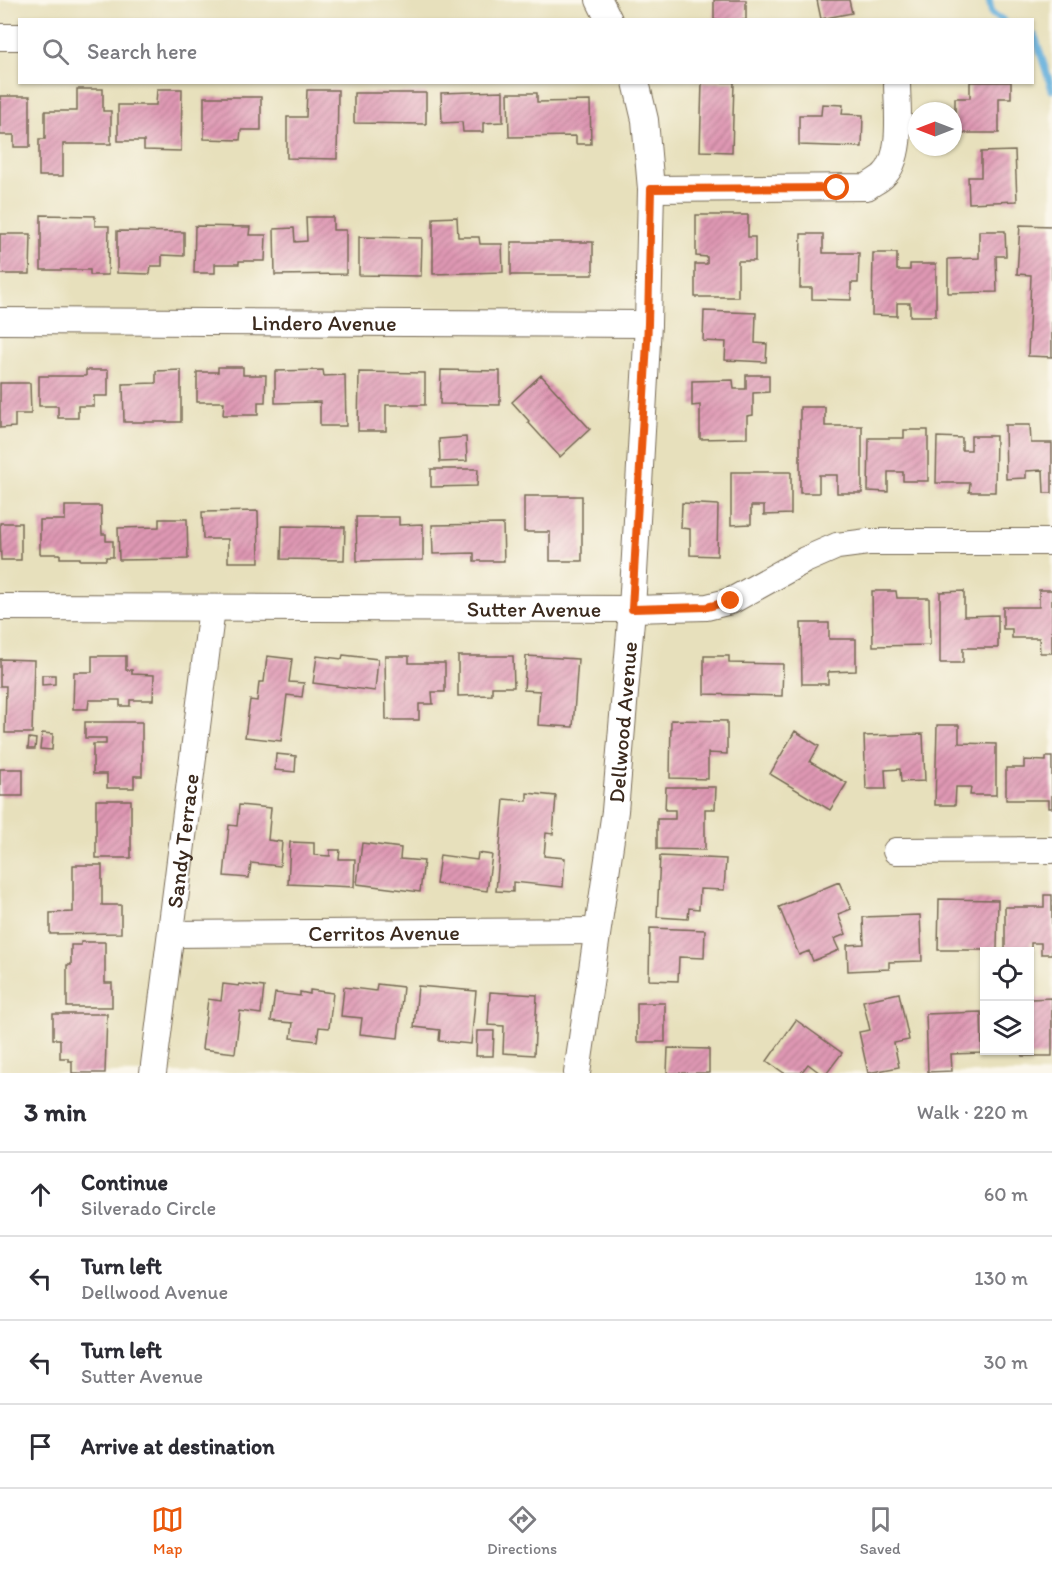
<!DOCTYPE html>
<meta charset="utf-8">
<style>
body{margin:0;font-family:Itim,sans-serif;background:#f2f2f3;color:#2b2b33}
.controls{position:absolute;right:18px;bottom:18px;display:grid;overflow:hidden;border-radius:0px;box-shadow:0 2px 4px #0004}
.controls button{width:54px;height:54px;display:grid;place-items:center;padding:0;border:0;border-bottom:2px solid #e1e1e2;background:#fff;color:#2b2b33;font:30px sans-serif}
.compass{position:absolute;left:908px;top:102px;width:54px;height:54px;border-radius:50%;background:#fff;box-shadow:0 2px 4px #0004;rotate:270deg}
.stop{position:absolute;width:18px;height:18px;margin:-14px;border:4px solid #ea580c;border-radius:50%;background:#fff}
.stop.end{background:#ea580c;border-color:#fff;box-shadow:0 2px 6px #0008}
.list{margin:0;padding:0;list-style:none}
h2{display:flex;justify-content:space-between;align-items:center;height:78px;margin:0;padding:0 24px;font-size:26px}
h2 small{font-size:20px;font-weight:400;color:#7c7c81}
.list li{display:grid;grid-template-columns:39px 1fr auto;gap:18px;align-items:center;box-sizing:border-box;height:84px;padding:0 24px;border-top:2px solid #e1e1e2}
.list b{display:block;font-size:22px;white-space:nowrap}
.list p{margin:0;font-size:20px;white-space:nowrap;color:#7c7c81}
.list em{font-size:20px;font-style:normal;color:#7c7c81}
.icon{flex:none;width:33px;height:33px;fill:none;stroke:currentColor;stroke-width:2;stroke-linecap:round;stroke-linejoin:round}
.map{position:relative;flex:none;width:1052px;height:1073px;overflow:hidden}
.search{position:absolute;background:#fff;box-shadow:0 2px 4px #0004;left:18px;right:18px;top:18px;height:66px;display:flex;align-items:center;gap:15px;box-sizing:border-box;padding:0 21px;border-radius:0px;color:#7c7c81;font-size:22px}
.sheet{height:414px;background:#fff}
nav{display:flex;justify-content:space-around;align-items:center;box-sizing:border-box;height:84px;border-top:2px solid #e1e1e2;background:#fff;font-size:16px;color:#7c7c81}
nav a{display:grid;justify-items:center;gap:3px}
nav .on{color:#ea580c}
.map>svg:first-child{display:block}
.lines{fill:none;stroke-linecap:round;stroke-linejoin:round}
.stream{stroke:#63afdc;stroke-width:7}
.building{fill:url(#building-hatch)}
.minor-casing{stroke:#776a55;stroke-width:28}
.minor{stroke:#fff;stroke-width:26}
.route{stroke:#ea580c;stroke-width:8}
.labels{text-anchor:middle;stroke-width:4.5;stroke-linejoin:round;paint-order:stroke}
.street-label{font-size:22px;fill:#3b2a1e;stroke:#fbf7ec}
</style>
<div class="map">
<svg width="1052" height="1073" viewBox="0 0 1052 1073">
<defs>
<pattern id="building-hatch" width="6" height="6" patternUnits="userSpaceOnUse" patternTransform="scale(1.5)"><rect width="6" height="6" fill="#df98b4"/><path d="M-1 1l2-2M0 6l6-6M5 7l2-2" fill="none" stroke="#b67c92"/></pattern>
</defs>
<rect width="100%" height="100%" fill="#fbf7ec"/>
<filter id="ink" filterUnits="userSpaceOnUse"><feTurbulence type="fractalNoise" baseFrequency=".0167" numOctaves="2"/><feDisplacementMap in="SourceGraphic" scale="12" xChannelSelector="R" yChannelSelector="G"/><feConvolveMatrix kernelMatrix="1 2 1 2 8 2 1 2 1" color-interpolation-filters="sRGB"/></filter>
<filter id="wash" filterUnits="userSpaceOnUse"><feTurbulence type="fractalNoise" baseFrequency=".008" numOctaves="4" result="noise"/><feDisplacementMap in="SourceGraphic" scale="24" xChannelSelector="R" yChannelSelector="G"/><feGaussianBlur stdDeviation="1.35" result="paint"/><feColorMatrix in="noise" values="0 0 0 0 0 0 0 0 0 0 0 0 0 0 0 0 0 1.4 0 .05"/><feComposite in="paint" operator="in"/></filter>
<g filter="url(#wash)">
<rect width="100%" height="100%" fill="#e7e0bc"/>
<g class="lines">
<path class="stream" d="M989,0L992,14L1003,20
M1032,35L1035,36L1052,90"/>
</g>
<g id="blocks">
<path class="building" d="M714,0H746V20H714Z
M817,0H849L852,13L821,19Z
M702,82H734L732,152L700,151Z
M970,82H1011V98H999V133H955V98H970Z
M77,89H103V111H111V144H63V176H39V139H45V111H77Z
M157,89H182L181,151L144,150V141H118V105H156Z
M307,90H338L337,159L287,158V117H306Z
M503,91V122L483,123V132H463L462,122L442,123L441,93Z
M354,93H426V124L354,123Z
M508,93H537V102L590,101L591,144H576V136L509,137Z
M0,96H30V147H14V135H0Z
M204,97H261V130H241L240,140L204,139Z
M822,104L843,105L842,114L863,115L862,147L799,145V115H821Z
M1015,151L1017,201L969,203L968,177H981V152Z
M41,215L95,216V226H109L108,275H90V270H41Z
M696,215H748V237H755V261H738V297H695V264H707V257L696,256Z
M306,217H333V230H346V274L275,275L274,229L294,228L295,242L307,241Z
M457,217L458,237H479L480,244H502L503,272L433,274V218Z
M1020,225L1052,226V357L1028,356L1031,275L1017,274Z
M195,226L250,227L249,235H266L265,261H239V264H215V273H194Z
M117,231L184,232V256L162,255V266H151L150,274L117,273Z
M979,231H1005L1006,256H996L997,292L948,293V259L979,258Z
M0,234H31L30,274H0Z
M801,234H823V253H859L858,283H851V300L812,299V288H800Z
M359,237L422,238L421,276L359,275Z
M511,242H593V275H511Z
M873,253H897V270H910V264H936V316H910V303H897V316L872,315Z
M704,311L756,313L755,343L767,344L766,362L725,360L726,342L703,341Z
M218,367H243V375H266L265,402H258V415H223L224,402H197V372H218Z
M86,370H108V396H94V406H78V418H58V406H39V376H86Z
M181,370V422H124L123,384L156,383V371Z
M323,370L324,376L345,375L346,426H320V402L275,403V371Z
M441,370L500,371V405L440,404Z
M359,372L425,373V405H386V431H358Z
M541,375L590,429L560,457L528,422L529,421L512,402Z
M746,375H769V392L753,393V415L747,416V438L700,439V405L692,406V381L733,380L734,389H746Z
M0,383H30L31,414H15V427L0,428Z
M800,407H825V426H862V493H837V475H819V493H800Z
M1005,425H1030L1031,443H1052V493H1044L1043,470L1026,471V478L1006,479Z
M904,430H928V481H903V472H888V492L868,491L869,438H904Z
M971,436H996L995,492H969L970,483H936L937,437L962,438V450H971Z
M466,437L467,461L440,462L439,439Z
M431,469H478L477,486L431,487Z
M731,472H791V514L764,515V506H751V524L731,525Z
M524,496H582V561H550V532H524Z
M682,503L718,505L717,556L690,555V529L681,528Z
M65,506H101L102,534H106V541H113V557H106V560H80V558H60V554H40V520H65Z
M258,511L259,562H228V539H203L202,512Z
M356,517H399V525L423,524V560L357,561Z
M159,519H187L188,559L119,560L118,528L159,527Z
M0,523H21V560H1Z
M503,524L504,561H474V553L433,554L432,525Z
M282,526L345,527L344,560L281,559Z
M1039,590H1052V653H1040L1039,638H1012V629H1003V607H1039Z
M872,591H896L897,598H929L930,645L873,646Z
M964,591V616L998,615V648H963V663H940V592Z
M801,623H829V639H856V671L828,672V684H802Z
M343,655L378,659L375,691L313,683L317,656L342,659Z
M92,656H126V670H132V674L154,675L153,700H130V706H120V700H89L88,709H73L74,672H92Z
M267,656L292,659L289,682L304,683L302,697L287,695L281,741L245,737L250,700L257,701L259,682H264Z
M385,656H409V663H445V692H432L433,704H419V720H386Z
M458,656H513L514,687H492V695L458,696Z
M526,656L578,659L573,727L538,725L540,691L524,690Z
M704,656H729V663L783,664L782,696L704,694Z
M0,659L34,660L32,733H5L6,686H0Z
M42,675H55V684L42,685Z
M671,720L727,721V754L708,753V779L670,778Z
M85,722H142V776H134V788H107V774H93V744H106V738H85Z
M937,725H959V743L996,744V795H970L971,787H956L955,805H935Z
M795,731L819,746L810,762L847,783L830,810L770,774Z
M42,733L53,734L52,750L40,749Z
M923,734L925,781L901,782L900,769L885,770L886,789H866L864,736Z
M29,738L36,739L35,749H28Z
M276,754L296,756L295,772L275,770Z
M1046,757H1052V808H1049V800H1006V768H1024V760L1046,761Z
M0,769H23V796H0Z
M666,787H716L715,809H705V850L657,849V819H675V810H665Z
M527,793L556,796L553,834L546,833L544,856L565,858L563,887L513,882V892L496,891L504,799L527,801Z
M96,800H131V858H96Z
M239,805L271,808L268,840L282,842L280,866L251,863L249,878L224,876L229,825L237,826Z
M290,842L314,843V855L330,856V850H340L339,859H355L354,887L288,884Z
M362,843L401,848L400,859L424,861L420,892L357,884Z
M478,853L492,855L487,891L436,884L440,855L477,860Z
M660,856L726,859L724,890L700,889L699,909L689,908L688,919L657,917Z
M73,865H102V905H121V933L50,934V913L73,912Z
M839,882L851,909L838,914L846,934L834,939L839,950L813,961L809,951L799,955L779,907Z
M1044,895H1052V954H1041V943H1031V951H1005V907H1044Z
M939,899L998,900L997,950H938Z
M920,915L922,961L889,962V969L848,971L847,945L864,944L863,917Z
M650,928L705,930L704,958L679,957L678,981L649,980Z
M81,942H105V983H112V1007H67V965H71V945H81Z
M223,984L239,986V984L264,987L261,1014L240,1011L235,1053L202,1049L208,999L221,1001Z
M377,984L403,987L398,1038L360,1034L362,1018L341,1016L344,987L376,991Z
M418,986L476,991L471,1044L439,1041L440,1030L414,1027Z
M310,990L333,993L329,1028L319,1027L317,1041L291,1038L293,1023L271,1021L275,993L300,996V992L310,994Z
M490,992L537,995L534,1055L503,1053L504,1026L488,1025Z
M899,993L909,1040L894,1043L899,1067L868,1073L859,1032L870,1030L863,1001Z
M1052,998V1056H1022V1050H1030V999Z
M637,1003H665V1042H637Z
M981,1012L982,1053L951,1054L952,1071L928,1072L926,1014Z
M53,1014H107L105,1073H72V1061H68V1058H60V1039H53Z
M796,1020L842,1053L827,1073H820L808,1064L801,1073H784L767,1061Z
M477,1031H494L493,1056H476Z
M668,1048L709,1049V1073H667Z"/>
</g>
</g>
<g filter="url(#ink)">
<use href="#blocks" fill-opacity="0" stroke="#776a55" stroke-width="1.5"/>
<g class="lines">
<defs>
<g id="minor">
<path d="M599,0L609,20"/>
<path d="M0,37H20"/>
<path d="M651,189L867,187C872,183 879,180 883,176C904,158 897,108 897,82"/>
<path id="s1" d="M0,321L648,324"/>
<path id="s2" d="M0,607L632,609L707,607L731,601L805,560L837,546L868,542H1052"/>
<path d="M896,851L1052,850"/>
<path id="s3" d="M171,934L597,931"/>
<path id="s4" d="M153,1073L212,608"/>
<path id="s5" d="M577,1073L615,811L632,609L648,324L651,189L645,120L636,82"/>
</g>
</defs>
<use href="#minor" class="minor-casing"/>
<use href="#minor" class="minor"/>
</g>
</g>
<g class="lines" filter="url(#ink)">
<path class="route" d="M731,601L707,607L632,609L648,324L651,189L837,188"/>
</g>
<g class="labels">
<g class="street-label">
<text dy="8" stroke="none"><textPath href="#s1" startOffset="324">Lindero Avenue</textPath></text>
<text dy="8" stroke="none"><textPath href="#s2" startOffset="534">Sutter Avenue</textPath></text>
<text dy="8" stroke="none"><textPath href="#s5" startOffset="354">Dellwood Avenue</textPath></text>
<text dy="8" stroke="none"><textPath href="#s4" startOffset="234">Sandy Terrace</textPath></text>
<text dy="8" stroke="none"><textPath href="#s3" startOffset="213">Cerritos Avenue</textPath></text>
</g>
</g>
</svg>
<div class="controls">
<button><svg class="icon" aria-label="locate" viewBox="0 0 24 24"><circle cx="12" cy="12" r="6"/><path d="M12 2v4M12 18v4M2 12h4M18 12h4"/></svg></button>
<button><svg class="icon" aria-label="layers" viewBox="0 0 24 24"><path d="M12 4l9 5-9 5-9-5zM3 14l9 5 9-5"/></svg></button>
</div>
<svg class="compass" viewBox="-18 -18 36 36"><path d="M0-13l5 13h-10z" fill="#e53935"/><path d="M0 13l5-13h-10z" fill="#7c7c81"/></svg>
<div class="stop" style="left:837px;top:188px"></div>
<div class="stop end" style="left:731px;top:601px"></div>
<div class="search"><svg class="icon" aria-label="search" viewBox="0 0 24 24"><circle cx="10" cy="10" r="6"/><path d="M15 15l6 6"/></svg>Search here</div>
</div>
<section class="sheet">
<h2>3 min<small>Walk · 220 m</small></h2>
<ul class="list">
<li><svg class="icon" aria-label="ahead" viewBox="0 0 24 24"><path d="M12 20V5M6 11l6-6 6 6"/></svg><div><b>Continue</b><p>Silverado Circle</p></div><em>60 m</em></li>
<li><svg class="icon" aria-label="left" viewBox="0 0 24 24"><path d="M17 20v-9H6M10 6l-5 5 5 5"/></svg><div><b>Turn left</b><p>Dellwood Avenue</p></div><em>130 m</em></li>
<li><svg class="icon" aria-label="left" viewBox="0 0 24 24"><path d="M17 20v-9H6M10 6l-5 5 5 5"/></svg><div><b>Turn left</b><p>Sutter Avenue</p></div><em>30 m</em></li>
<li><svg class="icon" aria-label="arrive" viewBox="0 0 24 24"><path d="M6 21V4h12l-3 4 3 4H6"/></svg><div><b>Arrive at destination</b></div></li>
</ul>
</section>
<nav>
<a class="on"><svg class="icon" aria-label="map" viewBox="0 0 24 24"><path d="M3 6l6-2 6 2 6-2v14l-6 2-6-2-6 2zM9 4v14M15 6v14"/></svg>Map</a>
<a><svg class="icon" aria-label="directions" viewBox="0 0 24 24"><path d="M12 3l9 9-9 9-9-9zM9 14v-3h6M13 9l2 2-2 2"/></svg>Directions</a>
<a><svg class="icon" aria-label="saved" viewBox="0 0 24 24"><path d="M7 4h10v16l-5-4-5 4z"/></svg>Saved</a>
</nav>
